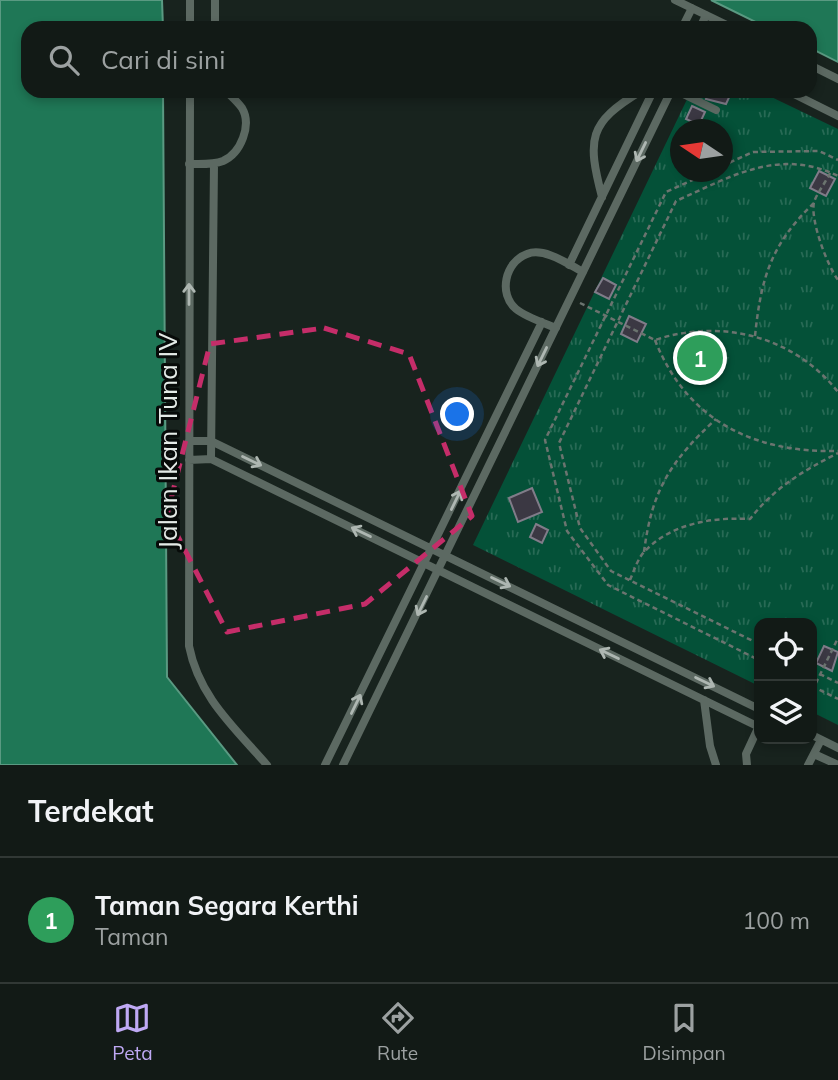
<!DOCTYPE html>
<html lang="id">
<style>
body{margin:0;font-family:Mulish,sans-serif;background:#1b231f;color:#f1f3f6}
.controls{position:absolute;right:21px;bottom:21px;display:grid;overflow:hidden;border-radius:14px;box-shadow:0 4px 10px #0003}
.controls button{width:63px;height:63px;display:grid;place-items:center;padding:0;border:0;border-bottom:2px solid #313835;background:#121a16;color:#f1f3f6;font:35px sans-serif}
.compass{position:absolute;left:670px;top:119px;width:63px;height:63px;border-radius:50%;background:#121a16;box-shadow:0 4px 10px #0003;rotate:283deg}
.you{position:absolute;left:458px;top:415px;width:24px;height:24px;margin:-18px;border:5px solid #fff;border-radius:50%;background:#1a73e8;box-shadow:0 0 0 10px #1a73e833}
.badge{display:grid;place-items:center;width:46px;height:46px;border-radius:50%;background:#bfa9f4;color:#fff;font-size:23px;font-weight:700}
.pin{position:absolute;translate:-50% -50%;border:4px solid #fff;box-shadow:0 2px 7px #0006}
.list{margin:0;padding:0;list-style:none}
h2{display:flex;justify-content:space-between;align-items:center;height:91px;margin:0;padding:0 28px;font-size:30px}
h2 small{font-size:23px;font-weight:400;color:#9ca1a1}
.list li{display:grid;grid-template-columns:46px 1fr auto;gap:21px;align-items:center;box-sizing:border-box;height:126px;padding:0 28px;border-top:2px solid #313835}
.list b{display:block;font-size:26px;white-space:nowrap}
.list p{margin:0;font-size:23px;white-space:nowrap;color:#9ca1a1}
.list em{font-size:23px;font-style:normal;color:#9ca1a1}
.icon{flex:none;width:38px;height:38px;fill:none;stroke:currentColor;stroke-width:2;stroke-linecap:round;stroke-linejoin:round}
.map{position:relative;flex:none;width:838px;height:765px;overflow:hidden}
.search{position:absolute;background:#121a16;box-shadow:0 4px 10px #0003;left:21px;right:21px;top:21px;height:77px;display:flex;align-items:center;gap:18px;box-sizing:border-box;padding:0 24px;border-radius:21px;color:#9ca1a1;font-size:26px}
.sheet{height:217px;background:#121a16}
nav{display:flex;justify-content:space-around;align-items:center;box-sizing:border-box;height:98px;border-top:2px solid #313835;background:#121a16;font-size:19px;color:#9ca1a1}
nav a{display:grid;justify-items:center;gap:4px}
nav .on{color:#bfa9f4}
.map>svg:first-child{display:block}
.park{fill:url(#park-tufts);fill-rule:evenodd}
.water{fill:#1f7756;stroke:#5a9a82;stroke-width:2}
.building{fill:#3b3843;stroke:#807c89;stroke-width:2}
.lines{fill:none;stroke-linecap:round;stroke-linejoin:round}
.path{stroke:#6b746f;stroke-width:2.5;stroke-dasharray:5 3.5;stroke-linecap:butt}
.service{stroke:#5c6962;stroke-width:8}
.oneway{stroke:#aeb7b2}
.marked{fill:none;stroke:#c52d69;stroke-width:5;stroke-dasharray:14 9;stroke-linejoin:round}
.labels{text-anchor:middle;stroke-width:6;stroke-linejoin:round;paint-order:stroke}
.street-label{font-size:26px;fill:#e4ebe7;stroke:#070b09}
</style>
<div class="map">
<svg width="838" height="765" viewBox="0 0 838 765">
<defs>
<pattern id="park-tufts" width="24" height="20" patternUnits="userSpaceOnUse" patternTransform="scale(1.75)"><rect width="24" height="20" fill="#045138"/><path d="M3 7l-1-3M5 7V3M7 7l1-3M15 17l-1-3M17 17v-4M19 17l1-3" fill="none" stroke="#286a55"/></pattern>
</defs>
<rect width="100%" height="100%" fill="#18231e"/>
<path class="park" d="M691,91H759L838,129V725L812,712V623H759V686L473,545ZM680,130H722V172H680Z"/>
<path class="water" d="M0,0H162L163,28H28V91H163L167,677L237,765H0Z
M711,0H838V62L810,48V28H768Z"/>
<path class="building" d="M701,91H732L726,104L706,99L707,95Z
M692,106L705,112L699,125L686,119Z
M819,171L835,179L826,196L810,188Z
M603,278L616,285L609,299L595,292Z
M629,316L646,324L637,342L621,334Z
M532,488L542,512L518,522L509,498Z
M536,524L548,530L542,543L530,537Z
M824,646L838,652L832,671L816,663Z"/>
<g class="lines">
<path class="path" d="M722,166L753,152L819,151L838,160
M710,172L666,192L545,440L567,531L608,585L759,660
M830,173C826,182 817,193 814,202C810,220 827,265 838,280
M580,303L655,340C721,318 794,336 838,392
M755,336C761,278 771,244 814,203
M655,340C687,421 754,453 838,451
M644,552C652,489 671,461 716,419
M630,580C634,571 638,557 646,550C673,523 713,517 750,519C775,487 803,471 838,453
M759,644L611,571L580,528L559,443L676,201C730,177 779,147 838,176
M812,670L838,683
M812,686L838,699
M812,691L838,638"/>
<path class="service" d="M675,0L733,28
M190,28V0
M215,28V0
M682,28L692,8
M700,28L706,15
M810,65L838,79
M190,91L189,646C199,697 234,727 267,765
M677,91L716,110
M788,91L838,116
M189,164C201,164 213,165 223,161C241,153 252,125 242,108C238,102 231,96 226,91
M602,197C587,139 588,123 641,91
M569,265L653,91
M556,328C544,323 526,317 516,309C498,294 505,262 527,254C544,247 568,264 583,272
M189,441H211L759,709
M211,459L214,164
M189,460L211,459L759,727
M704,700L710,746L716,765
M812,735L838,748
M814,754L838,765
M325,765L542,322
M343,765L671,91
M747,765L746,754L759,726
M808,765L821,740"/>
</g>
<defs><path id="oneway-shaft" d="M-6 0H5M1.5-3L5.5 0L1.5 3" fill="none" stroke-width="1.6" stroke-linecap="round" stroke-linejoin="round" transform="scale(1.75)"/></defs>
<g class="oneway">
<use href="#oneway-shaft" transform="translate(641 152) rotate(116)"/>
<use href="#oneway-shaft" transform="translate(189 294) rotate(-90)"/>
<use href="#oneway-shaft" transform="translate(542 357) rotate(116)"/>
<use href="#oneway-shaft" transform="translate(252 461) rotate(26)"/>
<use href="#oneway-shaft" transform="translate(456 500) rotate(-64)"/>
<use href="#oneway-shaft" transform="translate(361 532) rotate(-154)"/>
<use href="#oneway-shaft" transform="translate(501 582) rotate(26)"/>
<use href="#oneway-shaft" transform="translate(422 606) rotate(116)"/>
<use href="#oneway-shaft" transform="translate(609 654) rotate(-154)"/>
<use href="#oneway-shaft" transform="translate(705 682) rotate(26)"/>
<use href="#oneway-shaft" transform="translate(356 704) rotate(-64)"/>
</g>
<path class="marked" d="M324,328L409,354L472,516L365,604L227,632L167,515L210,344Z"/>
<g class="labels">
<g class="street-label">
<text transform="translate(168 441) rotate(-90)" y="9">Jalan Ikan Tuna IV</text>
</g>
</g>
</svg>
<div class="controls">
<button><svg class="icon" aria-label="locate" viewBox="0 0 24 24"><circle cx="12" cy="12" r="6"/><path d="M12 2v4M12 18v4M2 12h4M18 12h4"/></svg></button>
<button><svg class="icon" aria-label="layers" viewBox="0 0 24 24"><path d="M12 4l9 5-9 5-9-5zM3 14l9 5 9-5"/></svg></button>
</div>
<svg class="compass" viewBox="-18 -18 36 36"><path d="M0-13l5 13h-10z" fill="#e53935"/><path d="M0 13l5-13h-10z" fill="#9ca1a1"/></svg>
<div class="you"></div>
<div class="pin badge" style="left:700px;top:358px;background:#2e9e5b">1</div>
<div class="search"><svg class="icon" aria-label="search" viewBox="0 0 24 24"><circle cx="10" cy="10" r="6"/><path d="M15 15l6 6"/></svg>Cari di sini</div>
</div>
<section class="sheet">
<h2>Terdekat<small></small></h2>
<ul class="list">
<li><span class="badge" style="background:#2e9e5b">1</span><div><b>Taman Segara Kerthi</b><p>Taman</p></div><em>100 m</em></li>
</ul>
</section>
<nav>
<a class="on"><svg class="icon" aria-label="map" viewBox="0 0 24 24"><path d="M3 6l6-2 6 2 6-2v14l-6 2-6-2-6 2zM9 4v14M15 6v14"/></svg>Peta</a>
<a><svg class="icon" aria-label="directions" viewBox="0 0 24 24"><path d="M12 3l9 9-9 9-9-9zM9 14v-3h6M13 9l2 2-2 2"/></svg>Rute</a>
<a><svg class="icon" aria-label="saved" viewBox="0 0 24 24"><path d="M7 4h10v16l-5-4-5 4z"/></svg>Disimpan</a>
</nav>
